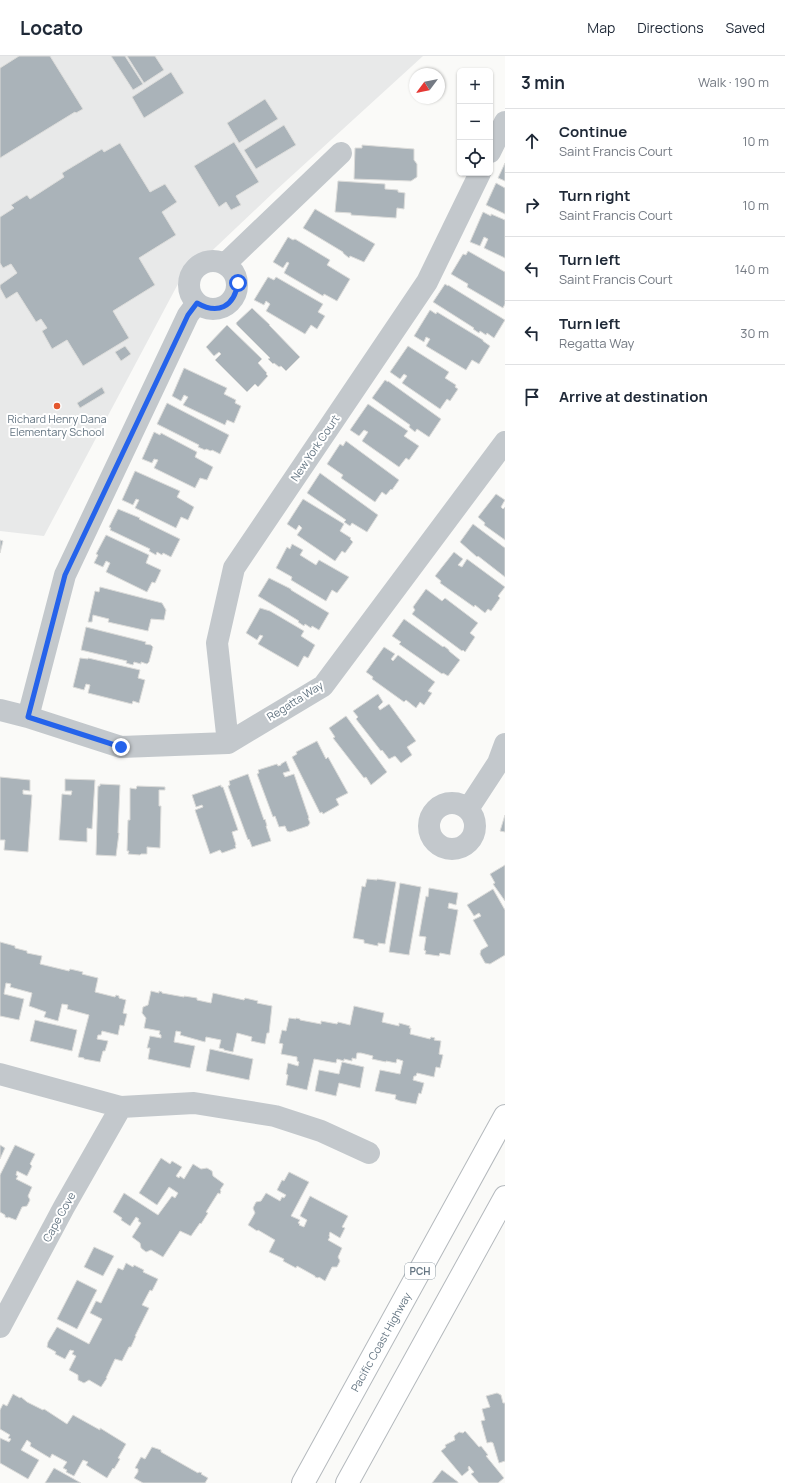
<!DOCTYPE html>
<meta charset="utf-8">
<style>
body{margin:0;font-family:Manrope,sans-serif;background:#f6f6f7;color:#1f2937}
.controls{position:absolute;right:12px;top:12px;display:grid;overflow:hidden;border-radius:6px;box-shadow:0 1px 3px #0004}
.controls button{width:36px;height:36px;display:grid;place-items:center;padding:0;border:0;border-bottom:1px solid #e0e1e3;background:#fff;color:#1f2937;font:20px sans-serif}
.compass{position:absolute;left:409px;top:12px;width:36px;height:36px;border-radius:50%;background:#fff;box-shadow:0 1px 3px #0004;rotate:238deg}
.stop{position:absolute;width:12px;height:12px;margin:-9px;border:3px solid #2563eb;border-radius:50%;background:#fff}
.stop.end{background:#2563eb;border-color:#fff;box-shadow:0 1px 4px #0008}
.list{margin:0;padding:0;list-style:none}
h2{display:flex;justify-content:space-between;align-items:center;height:52px;margin:0;padding:0 16px;font-size:17px}
h2 small{font-size:13px;font-weight:400;color:#747a83}
.list li{display:grid;grid-template-columns:26px 1fr auto;gap:12px;align-items:center;box-sizing:border-box;height:64px;padding:0 16px;border-top:1px solid #e0e1e3}
.list b{display:block;font-size:15px;white-space:nowrap}
.list p{margin:0;font-size:13px;white-space:nowrap;color:#747a83}
.list em{font-size:13px;font-style:normal;color:#747a83}
.icon{flex:none;width:22px;height:22px;fill:none;stroke:currentColor;stroke-width:2;stroke-linecap:round;stroke-linejoin:round}
.map{position:relative;flex:none;width:505px;height:1427px;overflow:hidden}
header{display:flex;align-items:center;gap:24px;box-sizing:border-box;height:56px;padding:0 20px;background:#fff;border-bottom:1px solid #e0e1e3}
header strong{font-size:19px}
nav{display:flex;gap:22px;margin-inline-start:auto;font-size:14px}
main{display:flex}
aside{flex:1;background:#fff}
.map>svg:first-child{display:block}
.built{fill:#e8e9e9}
.building{fill:#aab3b9;stroke:#dcdcda}
.lines{fill:none;stroke-linecap:round;stroke-linejoin:round}
.highway-casing{stroke:#b4b9bd;stroke-width:24}
.minor{stroke:#c3c8cc;stroke-width:22}
.highway{stroke:#fff;stroke-width:22}
.route{stroke:#2563eb;stroke-width:5}
.poi-dot{fill:#e4572e;stroke:#fff;stroke-width:1.5}
.labels{text-anchor:middle;stroke-width:4;stroke-linejoin:round;paint-order:stroke}
.shield{fill:#fff;stroke:#939fa8;stroke-width:1}
.shield-label{font-size:10px;font-weight:bold;fill:#657683}
.poi-label{font-size:11px;fill:#657683;stroke:#fff}
.street-label{font-size:11px;fill:#657683;stroke:#fff}
</style>
<header>
<strong>Locato</strong>
<nav><a>Map</a><a>Directions</a><a>Saved</a></nav>
</header>
<main>
<div class="map">
<svg width="505" height="1427" viewBox="0 0 505 1427">
<rect width="100%" height="100%" fill="#fafaf8"/>
<path class="built" d="M0,0H423L274,136L179,226L44,480L0,475Z"/>
<path class="building" d="M19,0H50L83,53L76,57L75,56L0,102V12Z
M111,0H125L143,28L133,34Z
M127,0H155L164,14L144,27Z
M171,16L184,37L144,62L132,41Z
M265,43L278,63L239,87L227,67Z
M284,69L296,89L256,113L244,94Z
M234,86L259,126L236,140L241,149L231,154L226,146L219,151L194,110Z
M120,87L150,136L165,128L177,146L162,156L176,179L139,202L155,229L113,255L129,282L83,310L67,284L52,293L42,275L47,272L41,263L36,266L17,236L6,243L0,232V229L17,217L11,208L3,212L0,207V161L14,152L11,149L27,139L30,143L64,121L62,117L102,93L104,96Z
M362,89L414,93V104L417,108V121L411,125L354,123L355,92H362Z
M505,107V125L498,122Z
M338,125L385,128V133L398,134V136L405,137L404,153L397,152L396,162L351,159V157L335,156Z
M496,127L505,132V158L486,149Z
M315,153L375,188L364,206L350,200L349,202L343,197V196L303,172Z
M483,156L491,160V158L505,164V202L484,192L488,183L484,181L480,190L470,186Z
M288,181L293,184L295,183L330,204L327,209L350,223L337,245L324,238L323,240L284,217L289,207L287,206L283,212L273,206Z
M468,195L505,216V248L503,252L467,231L468,228L451,218L463,198L466,199Z
M268,221L274,224L276,221L323,248L318,256L325,260L317,273L311,269L305,278L266,255L270,248L266,245L264,249L254,244Z
M445,228L448,230V229L505,264L494,282L487,277L486,279L480,275L479,277L473,273L474,272L433,246Z
M252,252L270,269H269L300,301L286,315L281,310L279,311L274,307L273,308L268,303L270,302L237,269L236,267Z
M430,254L436,258L437,256L483,284V285L490,290L479,308L472,304L466,314L426,290L430,283L426,281L424,286L414,280Z
M227,269L262,303L258,307L267,317L266,318L268,320L258,331L255,328L247,336L215,304L221,298L219,296L214,300L206,291Z
M125,290L131,298L121,305L115,296Z
M408,290L449,316L445,322L456,329L455,331L458,333L450,345L447,343L440,353L402,327L407,320L404,318L400,323L390,316Z
M184,312L227,332L224,338L236,344L235,347L241,350L234,367L227,364L225,369L183,349L188,341L184,339L181,345L172,340Z
M385,324L388,326V325L441,363L429,381L417,373L415,376L409,371L410,369L372,342Z
M102,331L105,337L80,352L77,347Z
M167,347L229,379L220,398L212,394L211,395L206,393L205,394L198,391L199,389L157,368Z
M368,348L408,375L404,380L419,390L409,404L406,402L399,411L362,385L368,376L364,374L359,380L350,374Z
M154,376L160,379L161,377L197,396L195,401L213,411L207,424L200,422L195,432L154,412L158,404L154,403L152,407L142,403Z
M346,385L399,424L392,434L391,433L386,439L382,436L375,446L341,422L343,419L327,408L340,388L343,390Z
M135,415L180,435L177,441L194,451L188,464L181,461L176,472L135,452L139,444L136,443L133,449L122,444Z
M320,417L378,459L367,476L352,467L350,470L344,466L346,464L307,437Z
M496,438L505,444L501,451L503,453L505,451V484L484,469L485,467L478,461Z
M303,443L344,468L340,475L351,482L350,483L353,486L345,497L342,495L335,505L297,479L302,472L299,469L296,474L287,468Z
M118,453L140,462L139,463L180,483L171,501L163,497L162,499L157,496L156,499L149,495L150,493L110,474L111,472L109,471Z
M473,468L505,492V521L478,500L477,501L460,486Z
M106,479L149,499L146,507L161,514L155,527L152,526L147,536L106,516L110,507L106,505L103,511L94,507L98,499L96,498Z
M0,484L3,485L0,497Z
M292,488L303,494L300,499L316,509L319,504L349,521L337,537L332,534L326,545L291,524L292,521L276,512L287,491L290,493Z
M454,496L463,503L458,509L462,511L467,503L505,531L498,540L500,542L491,555L488,553L485,557L475,549L474,551L440,527L441,525L435,520Z
M269,522L291,533V534L329,557L319,574L312,570L311,572L305,568L304,570L298,566L299,565L258,540Z
M100,531L162,547L166,554L164,564L151,563L148,575L108,566L109,563L93,559L92,566H88L95,535L99,536Z
M426,533L442,545L445,542L478,567L470,577L475,581L465,596L463,594L462,595L412,558L415,554L413,551Z
M260,552L270,555L304,575L301,580L315,589L308,602L304,600L298,611L258,588L263,580L260,579L257,584L246,577Z
M404,563L443,591L444,590L449,594V595L460,604L448,620L443,617L442,618L399,588L401,586L392,580Z
M86,571L146,586L145,588L151,589L153,591L149,606L147,608L141,606V608L134,606L133,609L126,607L127,605L81,594Z
M384,591L395,598L391,603L393,605L398,599L435,626L428,635L432,637L424,649L420,646L416,652L406,644L404,646L372,623L373,621L366,616Z
M80,602L88,603V602L140,614L138,622L145,624L139,647L133,645L132,648L88,637L90,629L86,628L84,634L73,631Z
M378,638L383,646L378,651L380,654L389,648L416,685L407,691L412,699L401,707L395,700L389,703L382,694L381,695L356,663L358,661L353,655Z
M346,660L387,716L371,729L366,721L364,722L333,682L335,681L329,672Z
M317,685L326,703L328,701L348,737L336,743L339,749L323,758L322,756L320,757L292,701L297,698L296,696Z
M286,705L290,715L283,717L285,721L294,718L309,762H308L310,767L308,770L290,776L287,775L285,770L279,771L275,760L273,761L257,718L259,717L258,714L277,708L278,710L281,709V708Z
M248,718L264,764L265,763L267,770H266L271,785L252,791L249,783L248,784L228,730L230,729L229,725Z
M0,721L30,724V735L23,734V738L32,739L28,796L4,794L5,784H0Z
M65,723L95,724L92,773L87,772V786L59,784L62,738L71,739L72,735H65Z
M100,728L120,729L118,777H119L116,800L96,799L98,730H100Z
M221,729V731H223L238,774L232,776L236,789H235L236,792L222,797L220,794L210,798L195,754L203,751L202,749L196,751L192,739Z
M137,730L165,731V734H159V750H161L160,792L147,791V798H141L140,799L128,798L129,795H127L128,764H130V732L136,733Z
M505,759V776L500,775Z
M505,809V845L493,828L495,827L490,818Z
M367,823L377,824V823L396,826L385,888L378,887V890L364,887V884L353,882L362,830L365,831Z
M400,827L421,831L409,899L389,896Z
M429,832L458,837L456,849L449,847L448,852L458,854L450,899L440,897L439,900L425,898L426,895L424,894L426,881L419,880L426,840L428,841Z
M493,833L505,854V899L490,908L485,907L480,898L481,894L488,890L473,864L481,860L479,857L474,860L467,849Z
M0,886L15,890V892L27,895V897L42,900L40,908L69,915L70,913L83,916L82,918L98,922L95,936L115,941L116,939L119,940V942L126,944L123,957L127,958L124,970L120,969L118,979L102,975L101,979H98L97,983L108,985L105,995H103L100,1006L84,1003V1002L78,1001L89,959L67,953L68,949L62,948L58,965L44,961L46,956L29,950L32,937L10,931L11,928L6,927L4,938L24,943L19,964L0,960Z
M151,935L159,937V935L162,936V937L184,941V940L197,942V944L211,947L213,937L244,944L245,942L258,945L257,947L272,950L269,977H267L265,988L251,985L252,981L237,977L233,996L224,994V993L219,992L221,984L206,981L205,986L180,979L181,976L176,975L174,986L195,990L190,1012L148,1003L150,992H147L150,980L161,982V979L159,978L160,975L144,972L146,962L142,957L143,951L148,949Z
M354,950L384,957L382,966L399,970V967L410,970L409,972H411L410,978L430,983L431,981L435,982L434,984L441,985L439,998L443,999L440,1012L436,1011L434,1021L417,1017L416,1020H414L413,1024L424,1027L421,1038L419,1037L416,1048L400,1045L395,1043L396,1039L375,1035L380,1014L400,1018L403,1005L397,1003L396,1007L386,1005V1006L372,1003L373,1000L361,997H357L356,1003L352,1002V1005L344,1003V1005L337,1003L336,1007L314,1003L307,1034L286,1029L288,1019L286,1018L288,1007L298,1010L299,1006L297,1005V1001L281,998L283,988L279,987L282,974L286,975L289,962L296,963V962L300,963V964L321,968V965L337,968L338,966L350,969Z
M35,964L77,974L72,995L30,985Z
M210,993L253,1003L249,1024L206,1015Z
M342,1006L364,1011L360,1032L339,1027L336,1040L315,1035L319,1014L339,1018Z
M0,1089L5,1092L0,1103Z
M15,1089L35,1098L30,1108L32,1110L27,1120L17,1115L16,1119L18,1120L16,1123L32,1131L28,1140L30,1144L27,1150L22,1151L16,1164L8,1161V1162L5,1161V1159L0,1156V1119Z
M161,1102L170,1108L172,1105L182,1111L176,1120L179,1122L180,1120L184,1123L193,1108L201,1113L207,1112L212,1115L213,1120L224,1128L220,1134L221,1135L220,1138L218,1137L206,1156L208,1157L201,1168L200,1167L191,1180L180,1175L163,1201L151,1194L146,1196L141,1192L140,1187L132,1181L141,1167L138,1165L139,1163L136,1161L130,1170L121,1164L122,1162L113,1156L124,1137L158,1159L172,1140L175,1142L178,1137L169,1131L157,1149L139,1137Z
M289,1116L309,1126L291,1160L300,1164L298,1167L300,1168L299,1169L304,1171L307,1164L300,1160L310,1140L348,1160L342,1171L345,1172L340,1182L330,1176L329,1180L330,1181L328,1184L342,1192L338,1201L340,1205L337,1211H332L325,1225L319,1221L318,1222L315,1221V1220L297,1210L296,1212L283,1205L284,1203L269,1196L275,1184L258,1174L257,1175L248,1169L255,1157L253,1152L256,1146L261,1145L266,1137L280,1145L282,1141L284,1142L286,1139L277,1134L282,1124L284,1125Z
M94,1191L114,1200L103,1220L84,1211Z
M126,1207L133,1211L134,1209L144,1214L143,1216L158,1223L152,1235L150,1234L142,1249L149,1252L135,1280H136L131,1291H129L122,1305L115,1303L106,1322H107L101,1331L89,1324L84,1327L78,1324V1319L69,1314L76,1300L72,1298L74,1295L70,1294L65,1303L55,1298L56,1296L47,1291L48,1286L57,1271L89,1288L102,1263L90,1257L96,1245L101,1247L118,1212L123,1214Z
M77,1224L97,1234L77,1273L57,1263Z
M497,1337L501,1339L503,1347H505V1405L499,1407L493,1387L491,1386L487,1387L481,1365L485,1364L482,1353L490,1351L486,1340Z
M13,1338L20,1342L21,1341L27,1346L43,1354L44,1353L67,1368L73,1359L100,1374V1372L126,1388L118,1402L120,1403L114,1413L113,1412L107,1422L86,1409L88,1406L83,1404L74,1420L66,1416L67,1414L63,1412L67,1406L52,1398L50,1402L30,1390L31,1387L27,1384L21,1394L39,1404L28,1423L0,1407V1382L9,1386L11,1383L8,1382L10,1379L0,1373V1354L3,1348L7,1350Z
M465,1375L479,1391L481,1390L488,1399L486,1400L504,1422L498,1427H479L471,1418L474,1416L469,1410L468,1412L469,1414L462,1420L441,1395L446,1391L445,1389L455,1384L454,1380L459,1376L463,1377Z
M152,1391L161,1394V1396L198,1417L199,1416L202,1417L201,1418L208,1422L205,1427H143L134,1422L138,1416V1413L135,1412L141,1401L145,1403Z
M54,1412L81,1427H45Z
M442,1414L458,1426V1427H432Z"/>
<g class="lines">
<defs>
<path id="highway" d="M303,1427L505,1060
M347,1427L505,1141"/>
</defs>
<use href="#highway" class="highway-casing"/>
<path class="minor" d="M490,96L505,66
M189 229a24 24 0 1 1 48 0a24 24 0 1 1-48 0Z
M225,208L341,97
M0,654L28,661L121,691L228,687L323,630L505,386
M28,661L65,519L188,259L197,247
M228,687L217,587L234,512L427,226L480,117
M429 770a23 23 0 1 1 46 0a23 23 0 1 1-46 0Z
M468,753L498,707L505,688
M0,1018L121,1051L194,1047L275,1060L321,1075L369,1097
M0,1271L64,1151L121,1051"/>
<use href="#highway" class="highway"/>
</g>
<g class="lines">
<path class="route" d="M121,691L28,661L65,519L188,259L197,247C218,259 234,251 238,227"/>
</g>
<circle class="poi-dot" cx="57" cy="350" r="4"/>
<g class="labels">
<rect class="shield" x="405" y="1207" width="30" height="16" rx="3"/>
<g class="shield-label">
<text x="420" y="1219">PCH</text>
</g>
<g class="poi-label">
<text x="57" y="367">Richard Henry Dana<tspan x="57" dy="13">Elementary School</tspan></text>
</g>
<g class="street-label">
<text transform="translate(315 392) rotate(-56)" y="4">New York Court</text>
<text transform="translate(295 645) rotate(-32)" y="4">Regatta Way</text>
<text transform="translate(59 1161) rotate(-61)" y="4">Cape Cove</text>
<text transform="translate(381 1286) rotate(-61)" y="4">Pacific Coast Highway</text>
</g>
</g>
</svg>
<div class="controls">
<button>+</button>
<button>−</button>
<button><svg class="icon" aria-label="locate" viewBox="0 0 24 24"><circle cx="12" cy="12" r="6"/><path d="M12 2v4M12 18v4M2 12h4M18 12h4"/></svg></button>
</div>
<svg class="compass" viewBox="-18 -18 36 36"><path d="M0-13l5 13h-10z" fill="#e53935"/><path d="M0 13l5-13h-10z" fill="#747a83"/></svg>
<div class="stop" style="left:238px;top:227px"></div>
<div class="stop end" style="left:121px;top:691px"></div>
</div>
<aside>
<h2>3 min<small>Walk · 190 m</small></h2>
<ul class="list">
<li><svg class="icon" aria-label="ahead" viewBox="0 0 24 24"><path d="M12 20V5M6 11l6-6 6 6"/></svg><div><b>Continue</b><p>Saint Francis Court</p></div><em>10 m</em></li>
<li><svg class="icon" aria-label="right" viewBox="0 0 24 24"><path d="M7 20v-9h11M14 6l5 5-5 5"/></svg><div><b>Turn right</b><p>Saint Francis Court</p></div><em>10 m</em></li>
<li><svg class="icon" aria-label="left" viewBox="0 0 24 24"><path d="M17 20v-9H6M10 6l-5 5 5 5"/></svg><div><b>Turn left</b><p>Saint Francis Court</p></div><em>140 m</em></li>
<li><svg class="icon" aria-label="left" viewBox="0 0 24 24"><path d="M17 20v-9H6M10 6l-5 5 5 5"/></svg><div><b>Turn left</b><p>Regatta Way</p></div><em>30 m</em></li>
<li><svg class="icon" aria-label="arrive" viewBox="0 0 24 24"><path d="M6 21V4h12l-3 4 3 4H6"/></svg><div><b>Arrive at destination</b></div></li>
</ul>
</aside>
</main>
